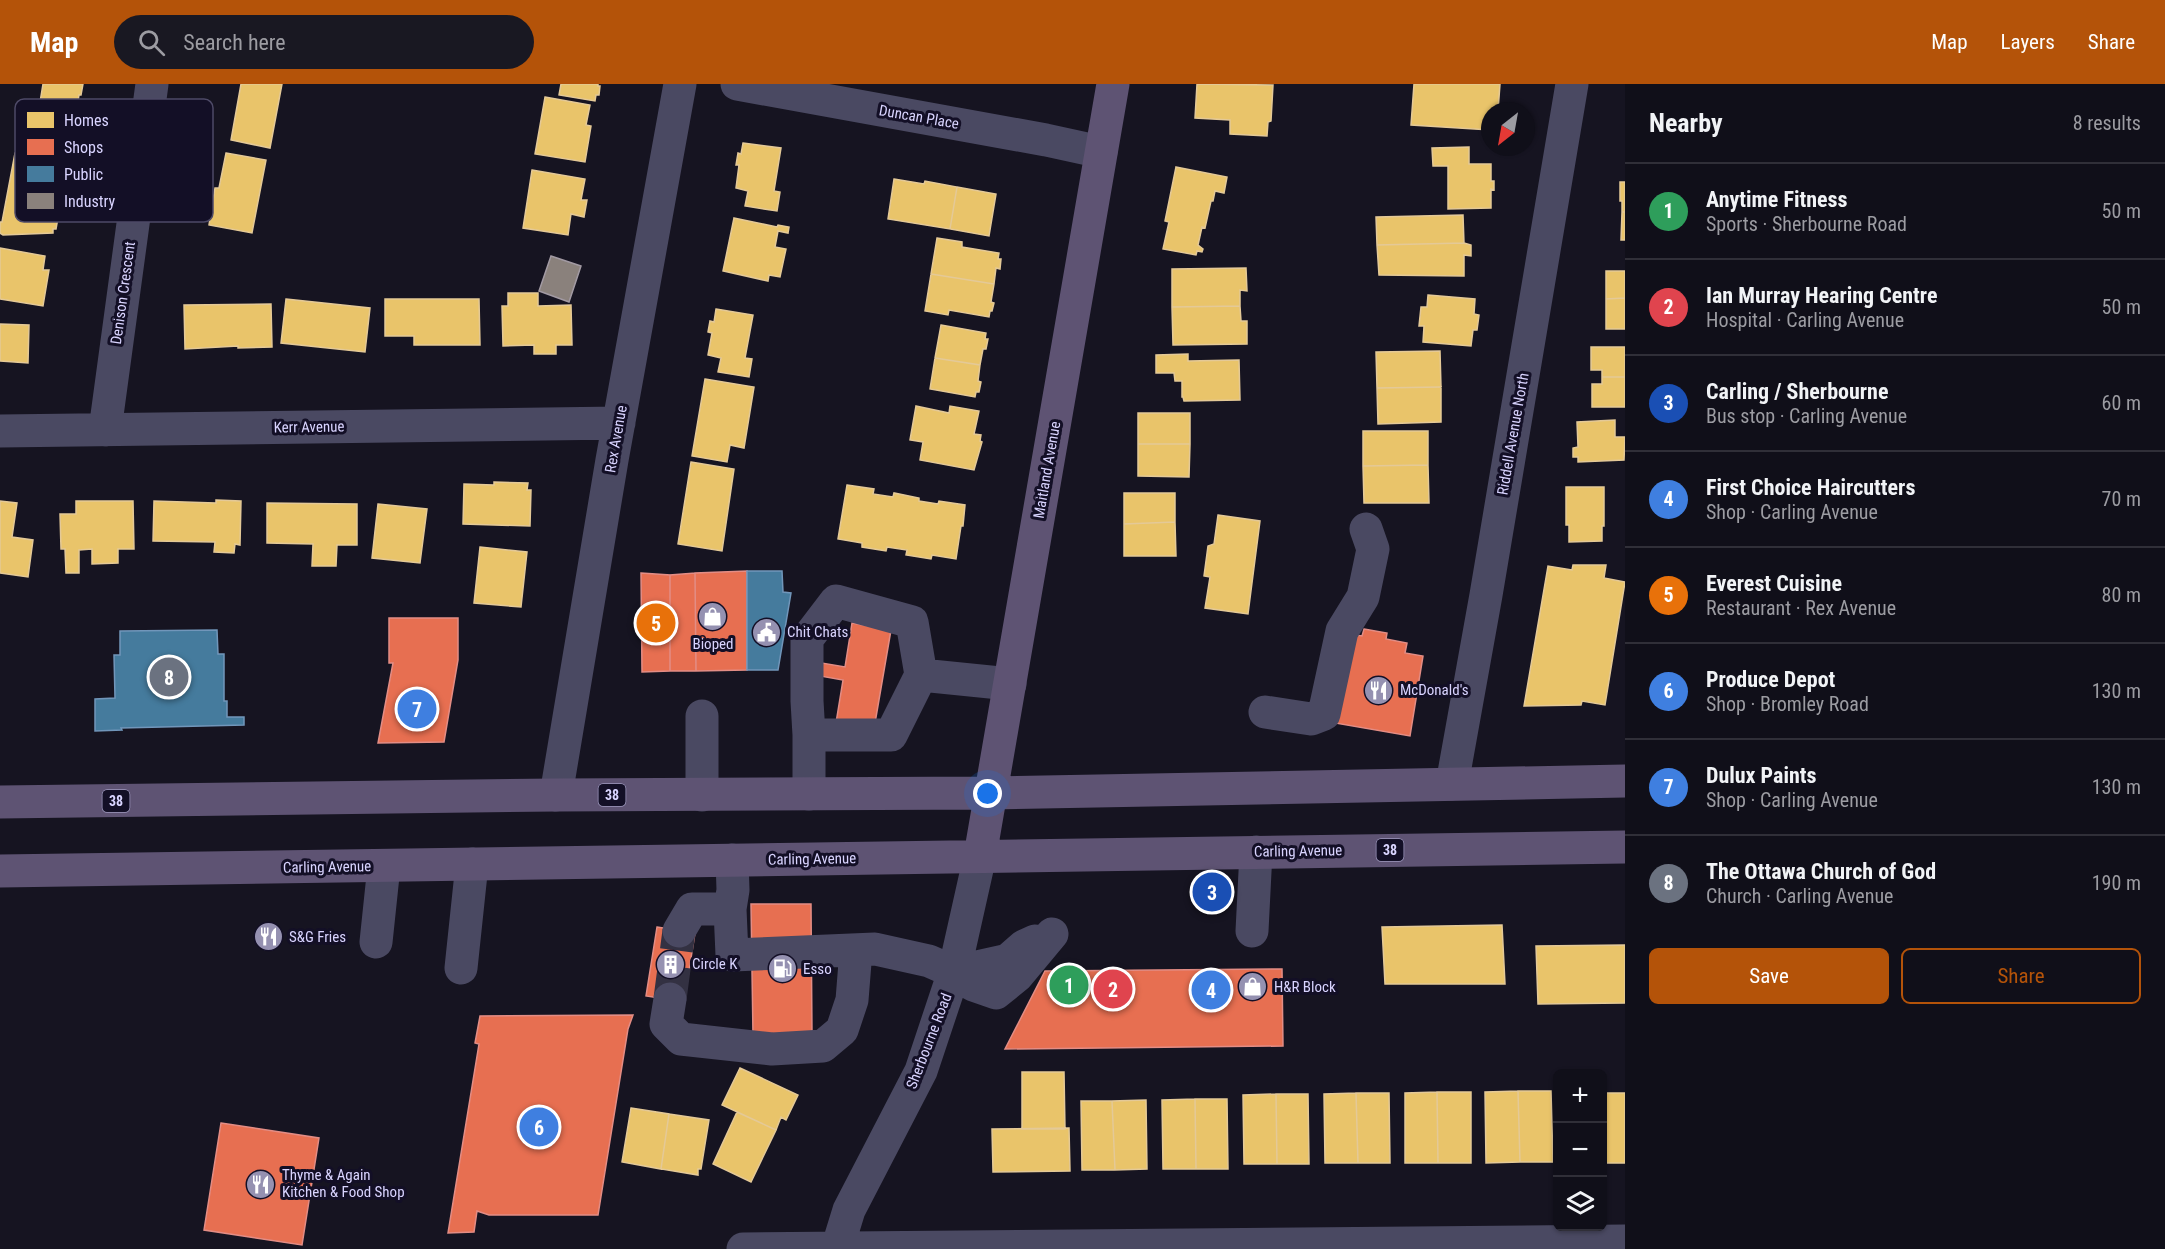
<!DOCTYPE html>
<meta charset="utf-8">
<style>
body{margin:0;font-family:"Roboto Condensed",sans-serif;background:#191822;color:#f1f3f6}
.controls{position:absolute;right:18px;bottom:18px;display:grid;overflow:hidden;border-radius:9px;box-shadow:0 2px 4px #0004}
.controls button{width:54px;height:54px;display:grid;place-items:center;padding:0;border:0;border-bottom:2px solid #302f38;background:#100f19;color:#f1f3f6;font:30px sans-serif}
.compass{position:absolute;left:1481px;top:18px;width:54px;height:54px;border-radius:50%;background:#100f19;box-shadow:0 2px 4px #0004;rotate:211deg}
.you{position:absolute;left:988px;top:710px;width:21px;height:21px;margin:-15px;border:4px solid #fff;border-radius:50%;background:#1a73e8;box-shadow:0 0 0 9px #1a73e833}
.badge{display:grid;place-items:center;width:39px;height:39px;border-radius:50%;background:#b45309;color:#fff;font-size:20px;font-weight:700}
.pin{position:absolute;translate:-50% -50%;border:3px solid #fff;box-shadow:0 2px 6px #0006}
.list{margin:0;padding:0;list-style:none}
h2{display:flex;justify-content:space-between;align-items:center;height:78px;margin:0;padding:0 24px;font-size:26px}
h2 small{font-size:20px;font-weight:400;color:#9c9ca2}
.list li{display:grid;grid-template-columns:39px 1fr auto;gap:18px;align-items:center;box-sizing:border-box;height:96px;padding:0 24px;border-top:2px solid #302f38}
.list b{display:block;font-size:22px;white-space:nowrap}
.list p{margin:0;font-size:20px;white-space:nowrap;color:#9c9ca2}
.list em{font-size:20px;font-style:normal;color:#9c9ca2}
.actions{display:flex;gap:12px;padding:18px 24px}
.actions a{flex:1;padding:14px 0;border:2px solid #b45309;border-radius:9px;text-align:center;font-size:21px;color:#b45309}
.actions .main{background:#b45309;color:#fff}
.icon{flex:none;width:33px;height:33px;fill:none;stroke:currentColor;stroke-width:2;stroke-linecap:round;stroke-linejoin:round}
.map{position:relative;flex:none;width:1625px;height:1165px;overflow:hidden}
header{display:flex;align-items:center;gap:36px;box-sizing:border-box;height:84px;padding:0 30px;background:#b45309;color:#fff}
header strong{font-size:28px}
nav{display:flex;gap:33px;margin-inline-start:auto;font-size:21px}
.search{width:420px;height:54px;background:#191822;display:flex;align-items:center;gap:15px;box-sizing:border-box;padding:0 21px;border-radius:33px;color:#9c9ca2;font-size:22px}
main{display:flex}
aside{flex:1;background:#100f19}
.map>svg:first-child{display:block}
.homes{fill:#e9c46a;stroke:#e4c997;stroke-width:1.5}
.shops{fill:#e76f51;stroke:#e38d85;stroke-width:1.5}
.public{fill:#457b9d;stroke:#7196ba;stroke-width:1.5}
.industry{fill:#8a817c;stroke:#a29aa3;stroke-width:1.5}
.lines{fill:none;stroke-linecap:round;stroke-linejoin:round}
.minor-tunnel{stroke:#333142;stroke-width:33;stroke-dasharray:33 16;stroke-linecap:butt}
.minor{stroke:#4a4962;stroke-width:33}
.major{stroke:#5e5373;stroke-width:33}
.labels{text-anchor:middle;stroke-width:6;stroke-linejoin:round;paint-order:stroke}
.shield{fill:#130f26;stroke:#9e99be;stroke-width:1.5}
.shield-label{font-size:14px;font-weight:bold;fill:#d9d4ff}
.street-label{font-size:15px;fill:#d9d4ff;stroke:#130f26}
.poi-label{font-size:15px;fill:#d9d4ff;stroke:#130f26;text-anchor:start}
.key{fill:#130f26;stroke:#4e4a67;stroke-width:1.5}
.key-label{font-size:16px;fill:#d9d4ff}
</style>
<header>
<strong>Map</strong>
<div class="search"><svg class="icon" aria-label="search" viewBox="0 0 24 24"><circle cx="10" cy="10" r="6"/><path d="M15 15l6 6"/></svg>Search here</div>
<nav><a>Map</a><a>Layers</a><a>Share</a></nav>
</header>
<main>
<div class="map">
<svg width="1625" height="1165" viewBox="0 0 1625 1165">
<rect width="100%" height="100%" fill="#161421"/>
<path class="homes" d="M43,0H83L81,11H79L72,55L35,49Z
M241,0H282L270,64L231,56Z
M561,0H598V2H600L599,11H596L595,17L559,11Z
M1197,0L1273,1L1271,37L1268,38L1267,52L1230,50V36L1195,34Z
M1414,0H1500L1498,27H1490V46L1411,41Z
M545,13L590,21L586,41L591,42L585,78L535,70Z
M743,59L781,64L774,107L780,108L777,127L745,122L748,107L736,104L739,81H736L738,69L741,70Z
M1469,63V80H1491V97H1494V106L1491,105V124L1448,125V82H1433L1432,64Z
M15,69L68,78L64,96L68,97L67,106L63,105L56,145H53V149L3,151L0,149V138H2Z
M226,69L266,76L252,149L209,141L215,104H219Z
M1176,83L1227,93L1224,109L1215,107L1213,117H1211L1205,144L1202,143L1198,161L1203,165L1202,168L1197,167L1196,171L1163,165L1169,138L1165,137Z
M532,86L585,95L581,116H587L584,133L571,130L568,151L523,144Z
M894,95L924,100L925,97L957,103L950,145L888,135Z
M1620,98H1625V128H1622V117H1620Z
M957,103L996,110L989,152L950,145Z
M1622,128H1625V156H1621Z
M1463,131L1464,159L1377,161L1376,133Z
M734,134L777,143L778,141L789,143L788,149L778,147L775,163L786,165L780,193L769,191L768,197L723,187Z
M937,154L962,158V163L999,169L998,175H1001L1000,185L996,184L994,200L931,190Z
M1464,159L1471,161V172L1464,171V192L1379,191L1377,161Z
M0,164L45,172L43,186H49L43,222L0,215Z
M1246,184L1247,207L1240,206V222L1172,223V185Z
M1606,187H1625V214L1606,215Z
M931,190L994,200L991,218L994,219L992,227H990L989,233L949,226L948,231L925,227Z
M508,209H538V222L571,221L572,261H556V270H534V261L503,262L502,222H508Z
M1428,211L1475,215L1474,230L1479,231L1477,246H1473L1471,262L1423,258L1424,242H1419L1421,223H1427Z
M1625,214V245H1606V215Z
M286,215L370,224L365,268L281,259Z
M385,215H479L480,261H414V252H385Z
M271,220L272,263L238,264V262L185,265L184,221Z
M1240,222L1241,237H1247V260L1173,261L1172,223Z
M716,225L753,231L745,274L752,275L749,293L718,288L721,274L708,271L712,249L708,248L710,237L714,238Z
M0,240L29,241L28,279L0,277Z
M941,241L986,249L985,255H988L986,265H983L980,281L935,274Z
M1591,263H1625V293H1602V286H1591Z
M1440,267L1441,303L1377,304L1376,268Z
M1188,270V277L1239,276L1240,316L1184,317L1183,313H1182V297H1175L1174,289H1156V271Z
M935,274L980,281L978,297L981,298L979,308H976L975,313L930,305Z
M1602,293H1625V323H1592V300H1602Z
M705,295L754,303L744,364L730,361L727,378L692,372Z
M1441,303V338L1378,340L1377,304Z
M916,322L949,329L950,322L979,327L974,350L981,351L980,357L982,358L974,386L920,376L923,358L910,356Z
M1138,329H1190V360H1138Z
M1615,336V353H1625L1624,376L1578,378V373H1573V364L1578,363L1577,338Z
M1363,347H1428V381L1363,382Z
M1138,360H1190L1189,393L1138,392Z
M691,378L734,385L722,467L678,460Z
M1428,381L1429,419H1364L1363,382Z
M494,398L528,399L527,406H531L530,442L463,440L464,400L494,401Z
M847,401L874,405L873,410L893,413L894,409L919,414V417L938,420L939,417L965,421L963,442H961L956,475L932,471L931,475L906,471L907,466L887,463L886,467L862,463V459L838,455Z
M1566,403H1604V442H1602V457L1569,458V441H1566Z
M1124,409H1175V438L1124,440Z
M216,416L241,417L240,461L235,460L234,469L214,468L215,458L153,457L154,417L216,419Z
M0,417L17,419L12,453L33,456L28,493L0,489Z
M76,417H133L134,465H118V479L92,480V465L79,466V489H66L65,465H61L60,430H76Z
M267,419L357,420V461H337L336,482H312L313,460L267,459Z
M378,420L427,425L420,479L372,474Z
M1218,431L1260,437L1248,530L1205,524L1210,493L1204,492L1208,462L1214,460Z
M1175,438L1176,472H1124V440Z
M480,463L527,468L521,523L474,519Z
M1573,481H1606L1604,494L1625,498L1605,621L1582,617L1581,621L1524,622L1548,482L1572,486Z
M1502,841L1505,900H1385L1382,843Z
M1625,861V919L1538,920L1536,862Z
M740,984L798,1011L786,1036L781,1033L776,1046L722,1021Z
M1022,988H1064L1065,1045H1022Z
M1518,1007L1520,1078L1486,1079L1485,1008Z
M1518,1007H1551L1553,1078H1520Z
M1437,1008L1438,1079H1405V1009Z
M1437,1008H1471V1079H1438Z
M1356,1009L1358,1079H1325L1324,1010Z
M1356,1009H1389L1390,1079H1358Z
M1602,1009H1625V1079H1602Z
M1276,1010L1277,1080H1244L1243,1011Z
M1276,1010H1308L1309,1080H1277Z
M1195,1015L1196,1085H1163L1162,1016Z
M1195,1015H1227L1228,1085H1196Z
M1146,1016L1147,1085L1115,1086L1112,1017Z
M1081,1017H1112L1115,1086H1082Z
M631,1024L669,1030L661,1085L622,1078Z
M737,1028L776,1046L751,1098L713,1080Z
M669,1030L709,1036L701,1085H698V1091L661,1085Z
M1069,1044L1070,1087L993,1088L992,1045Z"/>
<path class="shops" d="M747,487V586L696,587L695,489Z
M641,489L670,491V587L642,588Z
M695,489L696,587H670V491Z
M389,534H458V576L444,658L378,659L393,579H389Z
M852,539L891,546L874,645L836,639L843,596L820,592L822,579L845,583Z
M1364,545L1387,549L1386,555L1407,559L1405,569L1423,572L1410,652L1335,639L1350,550L1362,552Z
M751,820H811L812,951L753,952Z
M657,843L695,849L684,918L646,912Z
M261,846H276L275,860L260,859Z
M1282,885L1283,962L1005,965L1045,887Z
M633,931L628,945L598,1131H489L477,1127L474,1148L448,1149L479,960L475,959L480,932Z
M221,1039L319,1054L302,1161L204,1146Z"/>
<path class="public" d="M747,487H782L783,508L791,509L778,586H747Z
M217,546L218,570H224V617H227V633H244V641L121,644L122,646L95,647V615L115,614L114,571H120V547Z"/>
<path class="industry" d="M551,172L581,182L569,218L539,207Z"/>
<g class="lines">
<path class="minor-tunnel" d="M670,915L679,847"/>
<path class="minor" d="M737,0L1046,56L1101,68
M105,346L152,0
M0,347L619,339
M1265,628L1311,635L1324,630L1342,547L1363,513L1373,465L1366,445
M809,651L807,617V555L836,517L912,538L921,591
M1452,700L1486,511L1572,0
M809,710V651H891L921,591L1010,600
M556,711L612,376L680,0
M702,711V632
M732,776L733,806L730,825L732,871L875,865L929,877L954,888L973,901L996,909L1017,892L1052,850
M679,847L692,825H730
M1252,847L1256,768
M376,858L384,782
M461,884L472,780
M954,888L1008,876L1024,862L1035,857
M670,915L666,940L681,955L772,965L823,962L842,946L852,916L856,866
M743,1165L1625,1157
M837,1165L849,1126L921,987L954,888L980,772"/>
<path class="major" d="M0,718L556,711L991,709L1625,697
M980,772L1113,0
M0,787L1625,763"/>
</g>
<defs>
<symbol id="shop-disc" viewBox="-11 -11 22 22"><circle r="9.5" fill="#9591b1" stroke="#130f26"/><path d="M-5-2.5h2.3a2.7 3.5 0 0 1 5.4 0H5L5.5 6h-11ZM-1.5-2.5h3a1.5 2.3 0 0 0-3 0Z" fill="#fff"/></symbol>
<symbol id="civic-disc" viewBox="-11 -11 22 22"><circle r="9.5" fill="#9591b1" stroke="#130f26"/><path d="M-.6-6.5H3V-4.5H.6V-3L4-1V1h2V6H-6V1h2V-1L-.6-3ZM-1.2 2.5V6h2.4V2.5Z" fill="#fff"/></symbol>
<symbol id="restaurant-disc" viewBox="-11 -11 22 22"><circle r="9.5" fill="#9591b1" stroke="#130f26"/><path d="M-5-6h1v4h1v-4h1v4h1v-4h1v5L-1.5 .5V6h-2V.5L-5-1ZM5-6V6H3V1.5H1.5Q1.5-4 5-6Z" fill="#fff"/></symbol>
<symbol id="building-disc" viewBox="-11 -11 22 22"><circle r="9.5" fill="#9591b1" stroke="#130f26"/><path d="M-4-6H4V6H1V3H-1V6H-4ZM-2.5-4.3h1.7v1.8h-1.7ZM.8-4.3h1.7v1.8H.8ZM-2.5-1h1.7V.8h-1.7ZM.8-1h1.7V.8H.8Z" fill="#fff"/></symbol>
<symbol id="fuel-disc" viewBox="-11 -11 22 22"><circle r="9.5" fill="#9591b1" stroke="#130f26"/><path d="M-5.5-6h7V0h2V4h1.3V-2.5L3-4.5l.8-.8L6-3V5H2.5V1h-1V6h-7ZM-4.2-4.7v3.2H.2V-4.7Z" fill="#fff"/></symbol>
</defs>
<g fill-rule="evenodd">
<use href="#shop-disc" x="696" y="516" width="33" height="33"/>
<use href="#civic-disc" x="750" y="532" width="33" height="33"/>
<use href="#restaurant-disc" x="1362" y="590" width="33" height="33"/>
<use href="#restaurant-disc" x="252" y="836" width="33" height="33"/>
<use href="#building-disc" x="654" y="864" width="33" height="33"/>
<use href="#fuel-disc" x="766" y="868" width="33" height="33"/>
<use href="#shop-disc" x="1236" y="886" width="33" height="33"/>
<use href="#restaurant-disc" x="244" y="1084" width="33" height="33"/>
</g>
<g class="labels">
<g class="shield">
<rect x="598.5" y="700" width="27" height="22" rx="4.5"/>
<rect x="102.5" y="706" width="27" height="22" rx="4.5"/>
<rect x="1376.5" y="755" width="27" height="22" rx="4.5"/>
</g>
<g class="shield-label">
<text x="612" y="716">38</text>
<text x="116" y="722">38</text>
<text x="1390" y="771">38</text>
</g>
<g class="street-label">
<text transform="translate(919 33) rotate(10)" y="5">Duncan Place</text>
<text transform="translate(123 209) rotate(-82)" y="5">Denison Crescent</text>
<text transform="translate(309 343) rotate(-1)" y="5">Kerr Avenue</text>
<text transform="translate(1513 350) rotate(-80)" y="5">Riddell Avenue North</text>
<text transform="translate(616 355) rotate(-80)" y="5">Rex Avenue</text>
<text transform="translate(1047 386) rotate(-80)" y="5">Maitland Avenue</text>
<text transform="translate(1298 767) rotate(-1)" y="5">Carling Avenue</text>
<text transform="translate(812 775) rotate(-1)" y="5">Carling Avenue</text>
<text transform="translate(327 783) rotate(-1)" y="5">Carling Avenue</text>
<text transform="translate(929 957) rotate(-69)" y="5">Sherbourne Road</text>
</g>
<g class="poi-label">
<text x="787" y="553">Chit Chats</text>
<text x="713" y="565" text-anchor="middle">Bioped</text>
<text x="1400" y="611">McDonald's</text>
<text x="289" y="858">S&amp;G Fries</text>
<text x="692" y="885">Circle K</text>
<text x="803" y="890">Esso</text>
<text x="1274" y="908">H&amp;R Block</text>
<text x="282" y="1096">Thyme &amp; Again<tspan x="282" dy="17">Kitchen &amp; Food Shop</tspan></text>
</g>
</g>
<rect x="15" y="15" width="198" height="123" rx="9" class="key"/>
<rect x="27" y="28" width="27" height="16" fill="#e9c46a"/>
<rect x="27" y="55" width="27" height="16" fill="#e76f51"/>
<rect x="27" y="82" width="27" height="16" fill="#457b9d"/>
<rect x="27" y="109" width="27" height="16" fill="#8a817c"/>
<g class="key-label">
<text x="64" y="42">Homes</text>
<text x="64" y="69">Shops</text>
<text x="64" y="96">Public</text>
<text x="64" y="123">Industry</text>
</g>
</svg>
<div class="controls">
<button>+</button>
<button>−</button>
<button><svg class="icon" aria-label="layers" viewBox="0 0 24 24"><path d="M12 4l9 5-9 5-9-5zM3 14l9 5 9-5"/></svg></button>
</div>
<svg class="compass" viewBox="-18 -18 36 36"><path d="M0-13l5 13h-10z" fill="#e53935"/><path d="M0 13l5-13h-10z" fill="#9c9ca2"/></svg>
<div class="you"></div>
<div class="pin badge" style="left:1069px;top:901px;background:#2e9e5b">1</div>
<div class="pin badge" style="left:1113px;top:905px;background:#e0444e">2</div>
<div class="pin badge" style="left:1212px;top:808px;background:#1a4fb4">3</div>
<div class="pin badge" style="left:1211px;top:906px;background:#3f7fe0">4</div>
<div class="pin badge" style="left:656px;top:539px;background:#e8710a">5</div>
<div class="pin badge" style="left:539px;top:1043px;background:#3f7fe0">6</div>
<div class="pin badge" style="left:417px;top:625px;background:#3f7fe0">7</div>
<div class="pin badge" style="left:169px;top:593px;background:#6b7280">8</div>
</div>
<aside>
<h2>Nearby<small>8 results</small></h2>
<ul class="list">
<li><span class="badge" style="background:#2e9e5b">1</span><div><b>Anytime Fitness</b><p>Sports · Sherbourne Road</p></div><em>50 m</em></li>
<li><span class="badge" style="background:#e0444e">2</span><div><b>Ian Murray Hearing Centre</b><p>Hospital · Carling Avenue</p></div><em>50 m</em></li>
<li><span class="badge" style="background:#1a4fb4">3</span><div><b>Carling / Sherbourne</b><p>Bus stop · Carling Avenue</p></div><em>60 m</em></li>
<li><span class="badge" style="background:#3f7fe0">4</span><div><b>First Choice Haircutters</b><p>Shop · Carling Avenue</p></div><em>70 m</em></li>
<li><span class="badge" style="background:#e8710a">5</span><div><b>Everest Cuisine</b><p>Restaurant · Rex Avenue</p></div><em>80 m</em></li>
<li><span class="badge" style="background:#3f7fe0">6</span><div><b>Produce Depot</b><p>Shop · Bromley Road</p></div><em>130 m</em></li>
<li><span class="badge" style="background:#3f7fe0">7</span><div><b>Dulux Paints</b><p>Shop · Carling Avenue</p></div><em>130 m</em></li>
<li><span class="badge" style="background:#6b7280">8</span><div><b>The Ottawa Church of God</b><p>Church · Carling Avenue</p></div><em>190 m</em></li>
</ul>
<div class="actions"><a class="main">Save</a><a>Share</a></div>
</aside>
</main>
